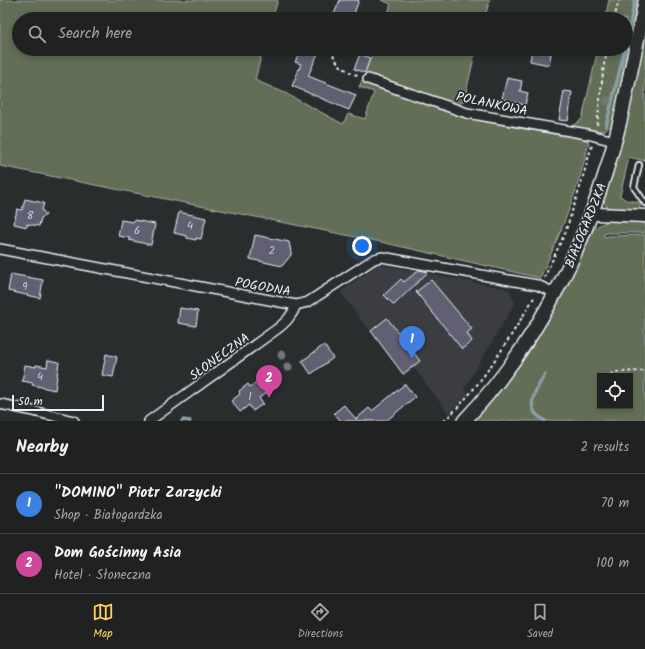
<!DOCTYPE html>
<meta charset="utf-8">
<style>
body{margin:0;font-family:Kalam,sans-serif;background:#282a2a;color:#f1f3f6}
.controls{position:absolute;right:12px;bottom:12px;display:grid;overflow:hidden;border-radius:0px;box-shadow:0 2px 6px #0003}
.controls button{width:36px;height:36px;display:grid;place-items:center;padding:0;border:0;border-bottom:1px solid #3d3f40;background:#202222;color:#f1f3f6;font:20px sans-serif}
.scale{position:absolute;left:12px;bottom:10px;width:92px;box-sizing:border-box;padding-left:4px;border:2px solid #e8f1f8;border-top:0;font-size:11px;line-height:14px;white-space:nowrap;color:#e8f1f8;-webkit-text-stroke:3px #2a2d2e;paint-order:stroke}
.you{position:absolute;left:362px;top:246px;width:14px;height:14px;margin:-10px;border:3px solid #fff;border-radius:50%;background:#1a73e8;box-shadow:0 0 0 6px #1a73e833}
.badge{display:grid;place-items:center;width:26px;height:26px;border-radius:50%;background:#ffd166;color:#fff;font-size:13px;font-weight:700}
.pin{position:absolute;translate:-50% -33px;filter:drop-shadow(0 1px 2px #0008)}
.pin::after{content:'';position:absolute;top:21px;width:14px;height:12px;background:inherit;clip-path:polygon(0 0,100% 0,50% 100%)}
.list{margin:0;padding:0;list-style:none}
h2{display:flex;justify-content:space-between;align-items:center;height:52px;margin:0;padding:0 16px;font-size:17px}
h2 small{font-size:13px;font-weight:400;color:#a2a4a5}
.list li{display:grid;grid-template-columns:26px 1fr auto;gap:12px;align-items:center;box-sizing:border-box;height:60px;padding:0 16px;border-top:1px solid #3d3f40}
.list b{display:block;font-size:15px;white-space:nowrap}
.list p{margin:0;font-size:13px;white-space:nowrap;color:#a2a4a5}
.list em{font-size:13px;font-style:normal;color:#a2a4a5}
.icon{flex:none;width:22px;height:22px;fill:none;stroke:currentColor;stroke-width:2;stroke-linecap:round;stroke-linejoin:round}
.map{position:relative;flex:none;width:645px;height:421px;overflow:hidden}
.search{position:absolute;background:#202222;box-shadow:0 2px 6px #0003;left:12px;right:12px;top:12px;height:44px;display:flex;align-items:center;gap:10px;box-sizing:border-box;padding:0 14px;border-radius:22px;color:#a2a4a5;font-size:15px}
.sheet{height:172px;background:#202222}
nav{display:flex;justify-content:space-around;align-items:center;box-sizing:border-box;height:56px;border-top:1px solid #3d3f40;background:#202222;font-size:11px;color:#a2a4a5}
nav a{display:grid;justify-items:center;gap:2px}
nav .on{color:#ffd166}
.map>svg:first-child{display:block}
.built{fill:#3a3c42}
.green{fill:#626e55;stroke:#a5b0a6;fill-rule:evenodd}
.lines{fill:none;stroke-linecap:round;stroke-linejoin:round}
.stream{stroke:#8aa0a5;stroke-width:3.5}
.building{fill:#616072;stroke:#e8f1f8}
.service-casing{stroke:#e8f1f8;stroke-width:8}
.minor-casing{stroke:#e8f1f8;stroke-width:12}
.tertiary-casing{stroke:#e8f1f8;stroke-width:15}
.secondary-casing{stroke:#e8f1f8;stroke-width:16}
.path{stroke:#e8f1f8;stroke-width:2;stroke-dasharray:3 3;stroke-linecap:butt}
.service{stroke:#2a2d2e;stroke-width:4.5}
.minor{stroke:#2a2d2e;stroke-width:9}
.tertiary{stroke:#2a2d2e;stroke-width:12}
.secondary{stroke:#2a2d2e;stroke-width:13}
.tree{fill:#727875}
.labels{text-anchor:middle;stroke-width:3.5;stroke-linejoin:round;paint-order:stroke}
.number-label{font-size:11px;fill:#c6cdd6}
.street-label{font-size:13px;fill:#e8f1f8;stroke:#2a2d2e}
</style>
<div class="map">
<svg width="645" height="421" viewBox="0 0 645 421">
<rect width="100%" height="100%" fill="#2a2d2e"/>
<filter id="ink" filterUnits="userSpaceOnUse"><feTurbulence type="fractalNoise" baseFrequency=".025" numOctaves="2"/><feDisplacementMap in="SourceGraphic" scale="8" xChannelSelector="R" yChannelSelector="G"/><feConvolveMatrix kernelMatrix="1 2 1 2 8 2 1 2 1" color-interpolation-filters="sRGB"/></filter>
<g filter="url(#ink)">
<path class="built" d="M378,264L509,289L515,303L464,389L469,393L449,414L414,368L404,376L340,292Z"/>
<path class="green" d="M0,0H278L272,19H19V49H263L255,80L285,93L343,124L348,114L365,119L374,92L359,87L362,80L486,122L583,139L589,142C578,191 561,233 540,278L381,242L0,166Z
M381,0H490L484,19H386L391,4Z
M609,0H640L613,124L604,131L571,127L582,119L598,49H626V19H605Z
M645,30V161L629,157L620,196L626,200L638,202L641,205L638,211L612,209L606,206L603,198Z
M374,49H476L464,101C456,107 451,105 442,102L365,73Z
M609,221H645V233H607L603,235L604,237L608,236L645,235V421H472L561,296L592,231L599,225ZM600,376H630V406H600Z"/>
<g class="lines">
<path class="stream" d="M626,43L635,0
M606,126L625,49
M545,374C539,385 527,402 535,413C538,416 542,419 545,421
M182,421L183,420L190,421"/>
</g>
<path class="building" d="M340,0H359L352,19L334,14Z
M301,49H320L308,76L356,95L349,110L292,86L301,64L295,62Z
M532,49H552L549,65L530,61Z
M360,54L370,58L365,73L354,69Z
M507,78L522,81L520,91L528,93L525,105L502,99Z
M564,91L572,92L568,121L559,120Z
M25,199L44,203L42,210L46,215L41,218L39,226L27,224V227L14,224L17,209L22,210Z
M179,212L206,218L201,239L196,238V240L187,238V236L174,233Z
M121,220L133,222L134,220L155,224L151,245L129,240L130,238L118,236Z
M255,235L289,242L291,252V255L282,266L250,259Z
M419,270L428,272L394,305L384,295L401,279L404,282Z
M11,274L43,280L40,298L8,291Z
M431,280L472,329L467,333L472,341L462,349L416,292Z
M180,308L198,311L196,326L178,323Z
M387,318L420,361L403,374L371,331Z
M324,345L333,358L311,374L302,361Z
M106,354L117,357L113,377L102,375Z
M48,360L59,362L55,390L32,385L33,383L22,381L25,365L36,367V365L47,367Z
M259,380L268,392L259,398L263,404L253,411L249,405L240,412L231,401L240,394L239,391L248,384L250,387Z
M405,384L415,397L386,421H341L334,413L344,405L356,419L369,408L372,411Z"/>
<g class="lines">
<defs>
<path id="service" d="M639,165L634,187L645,203"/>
<path id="minor" d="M368,79L467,113L587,134L614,141
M0,249L296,305L308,302L374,259L382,257L537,285L555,293
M0,404L29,410L74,421
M149,421L277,329C286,322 292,316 296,305"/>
<path id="tertiary" d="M592,213L597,214L645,216"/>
<path id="secondary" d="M464,421C543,338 593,231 620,121C629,81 637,42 645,2"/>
</defs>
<use href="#service" class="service-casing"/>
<use href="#minor" class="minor-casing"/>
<use href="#tertiary" class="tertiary-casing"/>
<use href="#secondary" class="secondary-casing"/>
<path class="path" d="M315,15L321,19
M614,19L619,0
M331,49C336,65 344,70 359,76
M597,125L604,64L608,49
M544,278L565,233L580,187L592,145
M605,376L616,372L645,371
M444,421C481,387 509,339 535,296"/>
<use href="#service" class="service"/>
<use href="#minor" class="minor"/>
<use href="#tertiary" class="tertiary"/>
<use href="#secondary" class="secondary"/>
</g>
<g class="tree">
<circle cx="607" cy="101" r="4.5"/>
<circle cx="282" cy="355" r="4.5"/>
<circle cx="288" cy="367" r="4.5"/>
</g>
</g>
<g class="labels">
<g class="number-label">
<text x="30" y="219">8</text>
<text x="190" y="229">4</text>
<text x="137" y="234">6</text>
<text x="272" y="254">2</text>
<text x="25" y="290">9</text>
<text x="40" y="380">4</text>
<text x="250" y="400">1</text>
</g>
<g class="street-label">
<text transform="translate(492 103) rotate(12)" y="5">POLANKOWA</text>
<text transform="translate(585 225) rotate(-68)" y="5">BIAŁOGARDZKA</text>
<text transform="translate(263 286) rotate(10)" y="5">POGODNA</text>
<text transform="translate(219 356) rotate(-36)" y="5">SŁONECZNA</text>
</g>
</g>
</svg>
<div class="controls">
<button><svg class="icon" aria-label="locate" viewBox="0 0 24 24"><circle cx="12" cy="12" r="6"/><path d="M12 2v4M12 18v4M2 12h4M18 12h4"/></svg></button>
</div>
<div class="scale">50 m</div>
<div class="you"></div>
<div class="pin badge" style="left:412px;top:359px;background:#3f7fe0">1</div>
<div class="pin badge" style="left:269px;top:398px;background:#d1479c">2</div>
<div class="search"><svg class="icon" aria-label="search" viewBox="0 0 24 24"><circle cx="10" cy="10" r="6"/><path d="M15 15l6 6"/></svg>Search here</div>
</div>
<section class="sheet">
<h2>Nearby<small>2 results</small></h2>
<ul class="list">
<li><span class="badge" style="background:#3f7fe0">1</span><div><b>&quot;DOMINO&quot; Piotr Zarzycki</b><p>Shop · Białogardzka</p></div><em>70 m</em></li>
<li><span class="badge" style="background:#d1479c">2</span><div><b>Dom Gościnny Asia</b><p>Hotel · Słoneczna</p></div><em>100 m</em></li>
</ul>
</section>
<nav>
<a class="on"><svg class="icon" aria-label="map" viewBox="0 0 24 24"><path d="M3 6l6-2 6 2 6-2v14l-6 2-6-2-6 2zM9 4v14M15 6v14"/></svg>Map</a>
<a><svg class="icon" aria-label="directions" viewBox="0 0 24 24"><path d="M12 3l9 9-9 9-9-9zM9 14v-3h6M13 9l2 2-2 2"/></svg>Directions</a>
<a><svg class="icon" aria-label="saved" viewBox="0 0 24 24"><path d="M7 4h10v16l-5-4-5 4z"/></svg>Saved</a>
</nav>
